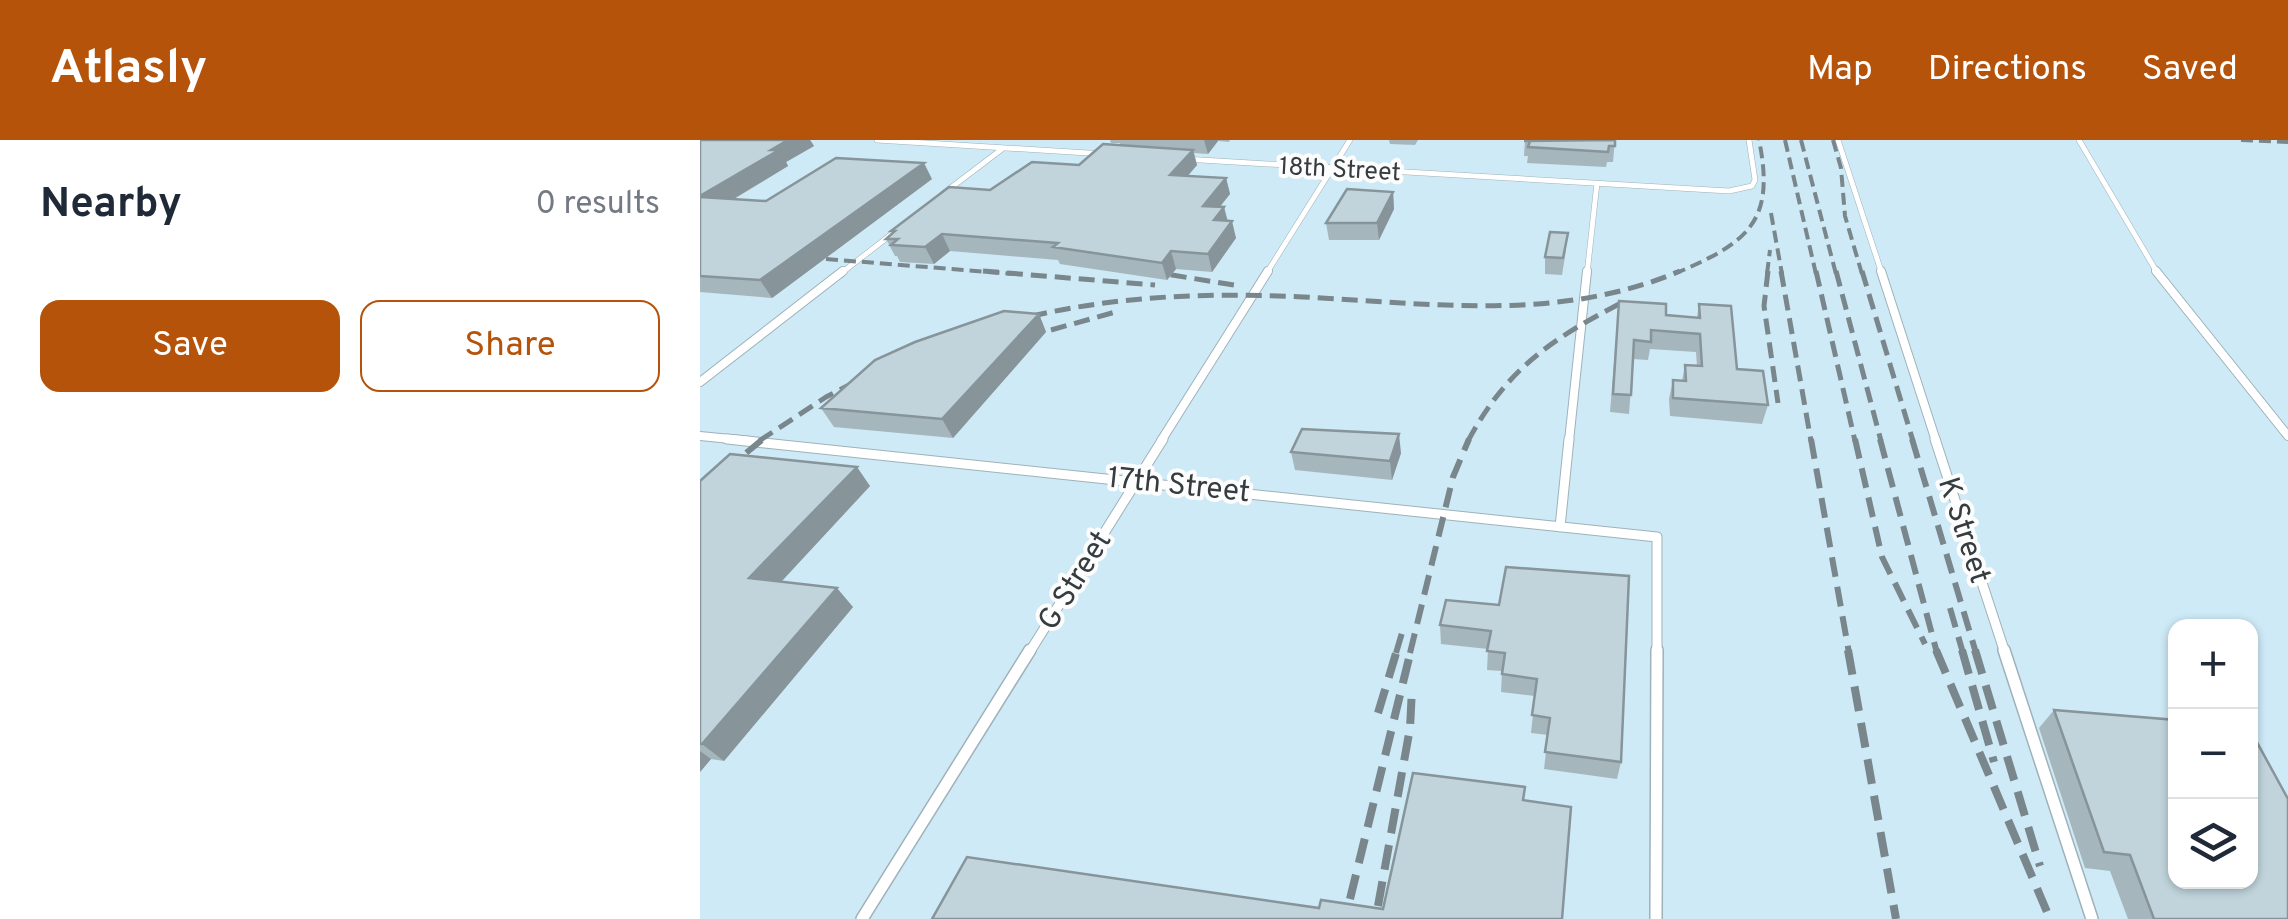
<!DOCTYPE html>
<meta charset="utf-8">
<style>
body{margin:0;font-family:Overpass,sans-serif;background:#f6f6f7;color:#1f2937}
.controls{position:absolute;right:30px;bottom:30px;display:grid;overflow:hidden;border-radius:20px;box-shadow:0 2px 8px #0004}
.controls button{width:90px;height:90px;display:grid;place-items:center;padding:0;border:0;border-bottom:2px solid #e0e1e3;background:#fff;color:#1f2937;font:50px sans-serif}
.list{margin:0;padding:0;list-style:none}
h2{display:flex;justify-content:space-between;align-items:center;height:130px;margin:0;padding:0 40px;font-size:42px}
h2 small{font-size:32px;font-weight:400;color:#747a83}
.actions{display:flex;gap:20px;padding:30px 40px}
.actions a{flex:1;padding:22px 0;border:2px solid #b45309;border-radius:20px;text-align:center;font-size:35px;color:#b45309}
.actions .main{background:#b45309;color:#fff}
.icon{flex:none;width:55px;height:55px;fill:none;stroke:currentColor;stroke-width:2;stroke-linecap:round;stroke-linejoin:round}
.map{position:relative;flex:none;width:1588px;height:779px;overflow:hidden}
header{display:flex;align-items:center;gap:60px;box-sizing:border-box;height:140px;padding:0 50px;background:#b45309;color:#fff}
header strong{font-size:48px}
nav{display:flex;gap:55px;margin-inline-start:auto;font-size:35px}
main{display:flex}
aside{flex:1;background:#fff}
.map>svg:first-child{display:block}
.built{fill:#ceeaf6;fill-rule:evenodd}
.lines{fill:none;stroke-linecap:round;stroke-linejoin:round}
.lane-far3-casing{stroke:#9fb1b9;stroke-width:6}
.lane-far2-casing{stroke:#9fb1b9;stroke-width:10}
.lane-far1-casing{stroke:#9fb1b9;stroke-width:11}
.lane-casing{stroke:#9fb1b9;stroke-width:14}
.lane-far3{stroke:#fff;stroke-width:5}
.lane-far2{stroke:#fff;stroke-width:8}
.lane-far1{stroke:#fff;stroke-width:9}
.lane{stroke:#fff;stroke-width:11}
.rail-far3{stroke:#79868b;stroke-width:4;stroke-dasharray:12 6;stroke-linecap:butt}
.rail-far2{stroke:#79868b;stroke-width:5;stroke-dasharray:16 8;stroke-linecap:butt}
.rail-far1{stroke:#79868b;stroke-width:6;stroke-dasharray:20 10;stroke-linecap:butt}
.rail{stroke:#79868b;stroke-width:8;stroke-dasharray:25 12;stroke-linecap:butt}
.wall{fill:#a6b6bd}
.shaded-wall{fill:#87949a}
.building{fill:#c1d4dc;stroke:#87949a;stroke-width:2.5}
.labels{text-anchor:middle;stroke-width:8;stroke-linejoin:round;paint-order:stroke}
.far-street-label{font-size:25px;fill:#353d40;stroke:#fdfdfd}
.street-label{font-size:30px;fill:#353d40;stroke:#fdfdfd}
</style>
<header>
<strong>Atlasly</strong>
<nav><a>Map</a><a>Directions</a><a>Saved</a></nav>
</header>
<main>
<aside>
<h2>Nearby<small>0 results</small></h2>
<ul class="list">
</ul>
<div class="actions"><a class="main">Save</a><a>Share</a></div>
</aside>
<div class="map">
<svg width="1588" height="779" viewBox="0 0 1588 779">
<rect width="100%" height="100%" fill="#e0f4fc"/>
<path class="built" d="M0,0H1588V779H0ZM1476,487H1550V742H1476Z"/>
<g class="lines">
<defs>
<path id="lane-far3" d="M177,0L404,14
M1138,0L1182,134
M1379,0L1458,134
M484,19L1029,51L1052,46L1055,40L1049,0
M244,53L302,9
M140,134L201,87
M566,134L650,0
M887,134L897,43"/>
<path id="lane-far2" d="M1181,131L1236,301
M1456,131L1588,296
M0,242L143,131
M0,296L51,301
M461,301L568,131
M869,301L887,131"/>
<path id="lane-far1" d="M27,299L957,397V513
M1235,299L1305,513
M860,387L869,299
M329,513L463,299"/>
<path id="lane" d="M1304,510L1392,779
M162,779L330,510
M956,779L957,510"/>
</defs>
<use href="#lane-far3" class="lane-far3-casing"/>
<use href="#lane-far2" class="lane-far2-casing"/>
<use href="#lane-far1" class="lane-far1-casing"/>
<use href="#lane" class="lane-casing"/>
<use href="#lane-far3" class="lane-far3"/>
<use href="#lane-far2" class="lane-far2"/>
<use href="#lane-far1" class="lane-far1"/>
<use href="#lane" class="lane"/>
<path class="rail-far3" d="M1085,0L1116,134
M1101,0L1136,134
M1133,0L1141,28L1145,76L1162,134
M1541,0L1588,2
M1071,73L1082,134
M126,119L314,134
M445,131L463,134
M974,134C1047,103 1076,83 1059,0
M1067,134L1070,110"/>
<path class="rail-far2" d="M283,131L455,145
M447,131L534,145
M1068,131L1064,166L1078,263
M1081,131L1111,301
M1116,131L1155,301
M1136,131L1181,301
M1162,131L1213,301
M308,182C405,156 504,152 603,157C731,163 858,183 980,131
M351,190L419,171
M59,301L126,257L172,233
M768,301C807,228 853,198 925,161"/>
<path class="rail-far1" d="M1111,299L1149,513
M1155,299L1182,417L1225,504
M1180,299L1237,513
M1212,299L1276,513
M0,351L63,299
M1250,468L1263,513
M696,513L704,486
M710,513L753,337L769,299"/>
<path class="rail" d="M1148,510L1196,779
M1236,510L1350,779
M1262,510L1294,622
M1275,510L1340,726
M678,573L697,510
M650,759L711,510
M678,766L710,588L712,549"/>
</g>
<path class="wall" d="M0,0H110L114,6L86,22L88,26L34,59L66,61L232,39L72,158L0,152Z
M410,0H530L529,2L518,1L508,14L494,13L497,25L488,36L526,38L530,54L520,67H524L528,81L536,98L512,132L476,129L467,140L360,124L358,120L250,111L234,124L200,122L197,116H195L186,99L193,93L191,91L290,50L379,25L420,5V3H411Z
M689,0H718L715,5L690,4Z
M825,0H915L913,22H907L906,27L827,23L828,16H824Z
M693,52L694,69L679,100H629L626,83Z
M866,110L862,135L845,134V117Z
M919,161L966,175L997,177L999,164L1037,229L1068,265L1062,284L970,276L969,259L973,240L982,241L985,225L997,226L996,212L950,209L948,220L933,219L929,274L910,272Z
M339,174L346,192L253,298L134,287L121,268Z
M591,312L701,313L692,340L595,330Z
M0,341L170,346L81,442L153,467L24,621L11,619L0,632Z
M799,465L921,622L917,639L844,629L848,595L831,593L835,556L801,552L802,531L787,530L788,509L741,504L740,485Z
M1354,570L1588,779H1428L1410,731L1385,728L1339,588Z"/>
<path class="shaded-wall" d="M88,0H110L114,6L86,22L88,26L10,73L0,56Z
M504,0H518V1L508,14Z
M493,10L497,25L474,51L470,35Z
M224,23L232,39L72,158L60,140Z
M526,38L530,54L507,82L503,66Z
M693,52L694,69L679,100L677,83Z
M524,67L528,84L514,80Z
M532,81L536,98L512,132L508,114Z
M242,94L250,111L234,124L225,107Z
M471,111L476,129L467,140L462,123Z
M339,174L346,192L253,298L242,279Z
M699,294L701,313L692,340L690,321Z
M157,327L170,346L67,457L49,438Z
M137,448L153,467L24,621L2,604Z
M0,611L11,619L0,632Z"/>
<path class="building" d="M0,0H88L71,10H79L0,56Z
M915,0V6H909L908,12L828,7L830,1H824Z
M403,4L493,10L470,35L526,38L503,66L524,67L514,80L532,81L508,114L471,111L462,123L353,107L358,103L242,94L225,107L191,105L198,99H186L195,91H191L249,47L290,50L332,22L379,25Z
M136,18L224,23L60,140L0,136V57L66,61Z
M647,49L693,52L677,83H626Z
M850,92L868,93L863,118L845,117Z
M919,161L966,164V175L1000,178L999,164L1031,166L1037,229L1063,231L1068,265L973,258V240L986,241L985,225L1002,226L1000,194L951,190V202L934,200L931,255L913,254Z
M304,171L339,174L242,279L121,268L175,220L215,202Z
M602,289L699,294L690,321L591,312Z
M30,314L157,327L49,438L137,448L2,604H0V341Z
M806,427L929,436L921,622L845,612L850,578L832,575L837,539L802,534L805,513L787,511L791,491L740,485L746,460L799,465Z
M1354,570L1476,580V742H1550V594L1553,595L1588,659V779H1454L1430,715L1404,712Z
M713,633L825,647L823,660L871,667L862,779H232L267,717L619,768L621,760L683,769Z"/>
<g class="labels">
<g class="far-street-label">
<text transform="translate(640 28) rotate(3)" y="9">18th Street</text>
</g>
<g class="street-label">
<text transform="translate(479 344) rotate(6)" y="10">17th Street</text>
<text transform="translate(1265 390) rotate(72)" y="10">K Street</text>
<text transform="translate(374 440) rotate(-58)" y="10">G Street</text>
</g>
</g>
</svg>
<div class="controls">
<button>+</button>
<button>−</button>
<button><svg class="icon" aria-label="layers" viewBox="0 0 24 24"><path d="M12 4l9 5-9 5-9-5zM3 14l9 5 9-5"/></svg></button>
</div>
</div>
</main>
